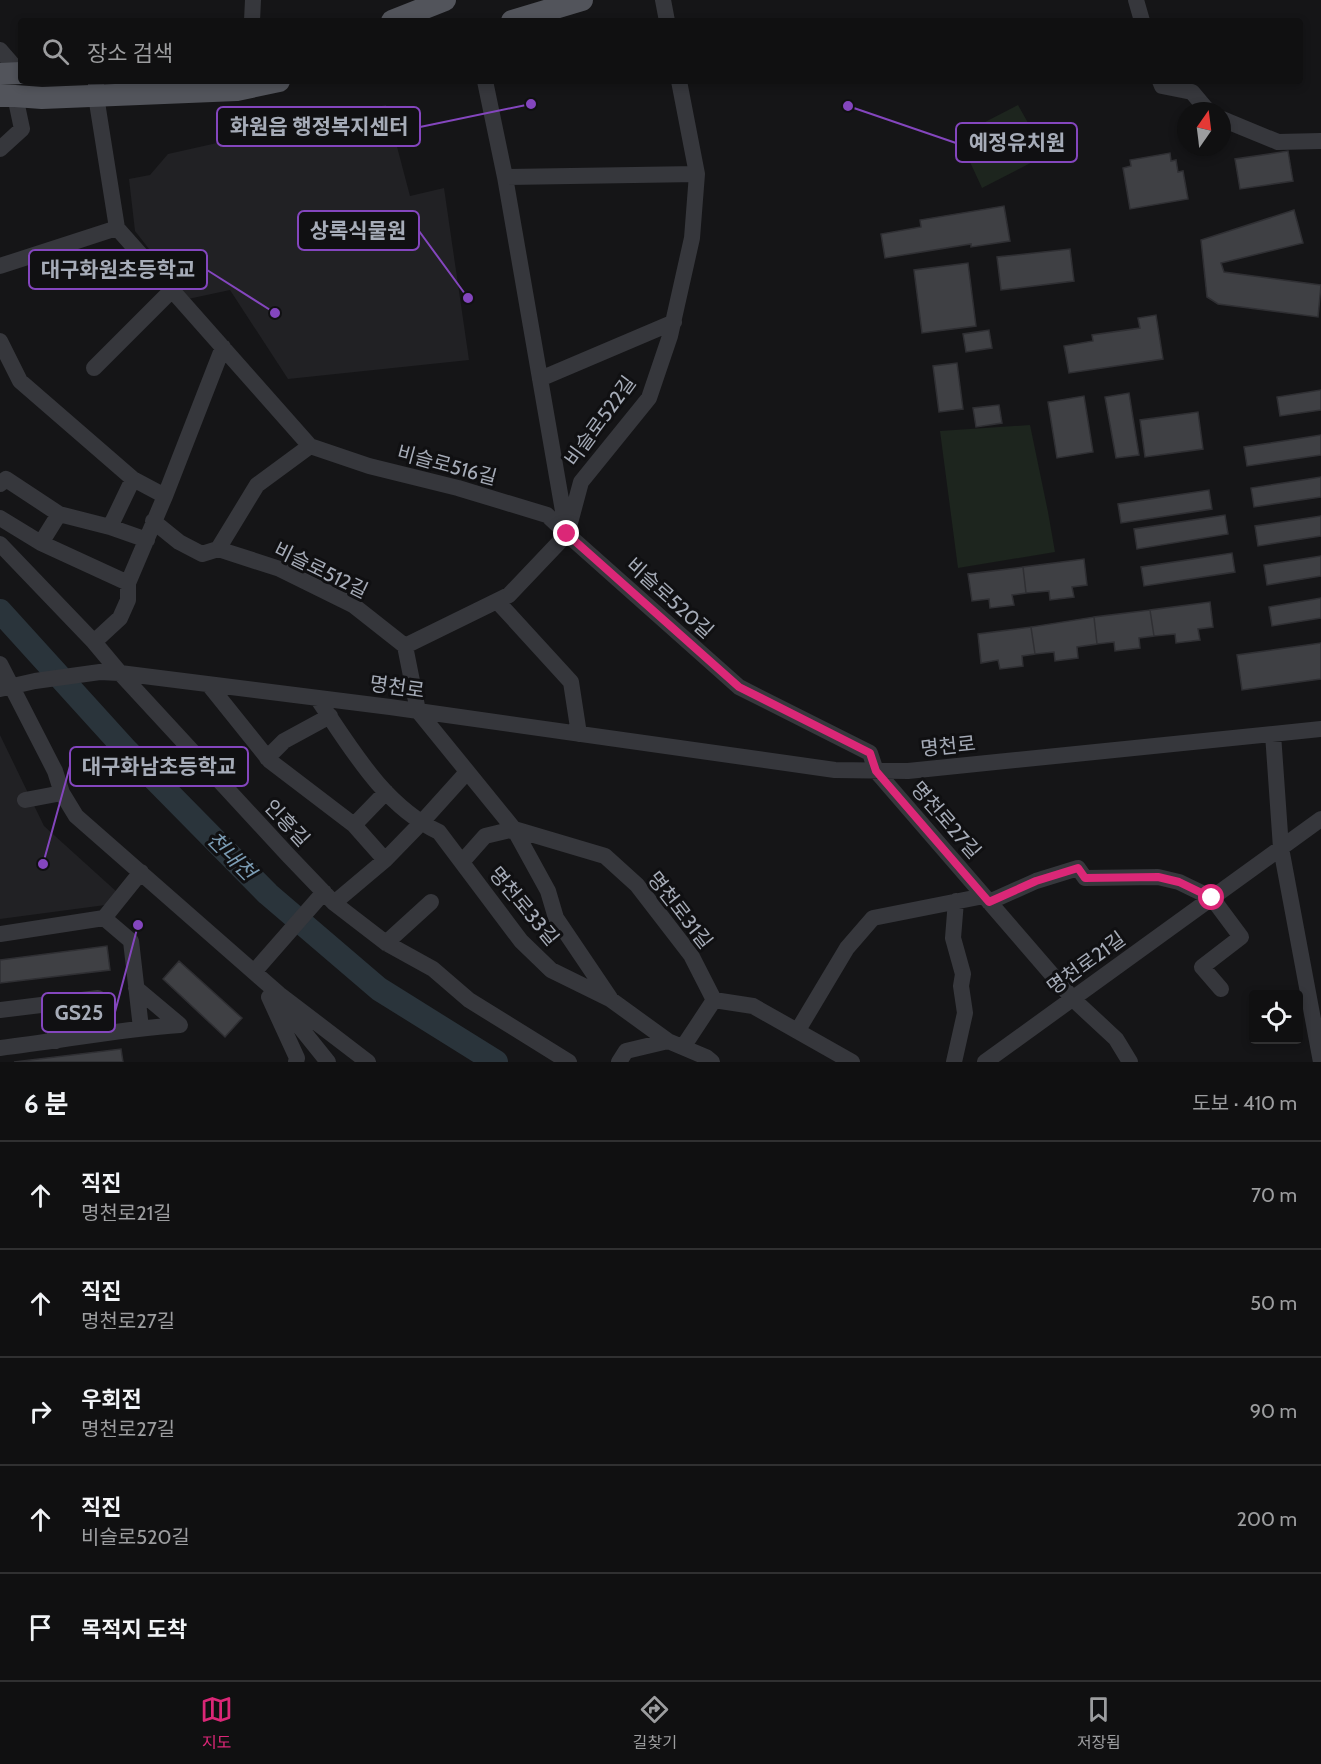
<!DOCTYPE html>
<html lang="ko">
<meta charset="utf-8">
<style>
body{margin:0;font-family:Cabin,"Noto Sans KR",sans-serif;background:#19191a;color:#f1f3f6}
.controls{position:absolute;right:18px;bottom:18px;display:grid;overflow:hidden;border-radius:6px;box-shadow:0 3px 9px #0003}
.controls button{width:54px;height:54px;display:grid;place-items:center;padding:0;border:0;border-bottom:2px solid #303031;background:#101011;color:#f1f3f6;font:30px sans-serif}
.compass{position:absolute;left:1177px;top:102px;width:54px;height:54px;border-radius:50%;background:#101011;box-shadow:0 3px 9px #0003;rotate:14deg}
.stop{position:absolute;width:18px;height:18px;margin:-14px;border:4px solid #db2777;border-radius:50%;background:#fff}
.stop.end{background:#db2777;border-color:#fff;box-shadow:0 2px 6px #0008}
.list{margin:0;padding:0;list-style:none}
h2{display:flex;justify-content:space-between;align-items:center;height:78px;margin:0;padding:0 24px;font-size:26px}
h2 small{font-size:20px;font-weight:400;color:#9c9d9f}
.list li{display:grid;grid-template-columns:39px 1fr auto;gap:18px;align-items:center;box-sizing:border-box;height:108px;padding:0 24px;border-top:2px solid #303031}
.list b{display:block;font-size:22px;white-space:nowrap}
.list p{margin:0;font-size:20px;white-space:nowrap;color:#9c9d9f}
.list em{font-size:20px;font-style:normal;color:#9c9d9f}
.icon{flex:none;width:33px;height:33px;fill:none;stroke:currentColor;stroke-width:2;stroke-linecap:round;stroke-linejoin:round}
.map{position:relative;flex:none;width:1321px;height:1062px;overflow:hidden}
.search{position:absolute;background:#101011;box-shadow:0 3px 9px #0003;left:18px;right:18px;top:18px;height:66px;display:flex;align-items:center;gap:15px;box-sizing:border-box;padding:0 21px;border-radius:6px;color:#9c9d9f;font-size:22px}
.sheet{height:618px;background:#101011}
nav{display:flex;justify-content:space-around;align-items:center;box-sizing:border-box;height:84px;border-top:2px solid #303031;background:#101011;font-size:16px;color:#9c9d9f}
nav a{display:grid;justify-items:center;gap:3px}
nav .on{color:#db2777}
.map>svg:first-child{display:block}
.built{fill:#212124}
.green{fill:#1d251e}
.lines{fill:none;stroke-linecap:round;stroke-linejoin:round}
.river{stroke:#2a343b;stroke-width:24}
.building{fill:#3f4044;stroke:#2f2f33;stroke-width:1.5}
.minor{stroke:#36373c;stroke-width:16}
.major{stroke:#52545b;stroke-width:22}
.route{stroke:#db2777;stroke-width:8}
.labels{text-anchor:middle;stroke-width:6;stroke-linejoin:round;paint-order:stroke}
.street-label{font-size:20px;fill:#a6acb8;stroke:#101012}
.water-label{font-size:21px;font-style:italic;fill:#7b9cb4;stroke:#101012}
.leader{fill:none;stroke:#8446be;stroke-width:2}
.callout-dot{fill:#8446be;stroke:#101012;stroke-width:2}
.callout{fill:#101012;stroke:#8446be;stroke-width:2}
.callout-label{font-size:21px;text-anchor:middle;font-weight:bold;fill:#a6acb8}
</style>
<div class="map">
<svg width="1321" height="1062" viewBox="0 0 1321 1062">
<rect width="100%" height="100%" fill="#151517"/>
<path class="built" d="M386,105L410,196L444,188L469,360L288,379L230,290L188,299L135,231L129,179L150,175L168,154Z
M0,735L44,826L128,902L0,919Z"/>
<path class="green" d="M1018,105L1046,155L982,188L958,136Z
M1030,425L1048,512L1055,552L958,568L940,431Z"/>
<g class="lines">
<path class="river" d="M0,611L127,751L268,894L379,989L496,1062"/>
</g>
<path class="building" d="M1288,151L1293,181L1240,189L1235,159Z
M1170,153L1171,161L1176,160L1178,172L1183,171L1188,199L1130,209L1123,168L1131,166L1130,160Z
M1004,206L1010,241L971,247V244L885,258L881,234L921,227L920,220Z
M1294,210L1303,243L1221,263L1224,272L1321,285L1318,317L1218,304L1207,297L1201,240Z
M1070,249L1074,281L1001,290L997,257Z
M968,263L976,326L922,333L914,270Z
M1156,315L1163,359L1069,373L1064,346L1093,341L1092,335L1140,328L1138,318Z
M989,330L992,348L966,352L963,334Z
M957,363L963,409L939,412L933,366Z
M1321,390V410L1280,416L1277,397Z
M1129,393L1139,455L1116,458L1105,397Z
M1084,396L1093,452L1057,458L1048,402Z
M999,405L1002,423L976,427L973,408Z
M1198,412L1203,449L1145,457L1140,420Z
M1321,435V455L1247,466L1244,447Z
M1321,477V497L1254,507L1251,488Z
M1209,490L1212,509L1121,523L1118,504Z
M1225,515L1228,534L1137,549L1134,529Z
M1321,516V536L1258,546L1255,526Z
M1232,553L1235,572L1144,586L1141,567Z
M1321,556V576L1267,585L1264,565Z
M1084,559L1087,585L1072,587L1074,597L1050,600L1049,591L1026,593L1023,567Z
M1023,567L1026,593L1012,595L1014,605L990,608L989,599L972,601L968,574Z
M1321,598V618L1272,626L1269,607Z
M1210,602L1213,627L1198,629L1200,640L1176,643L1175,634L1154,636L1150,610Z
M1150,610L1154,636L1139,638L1140,648L1115,651L1114,642L1097,644L1094,617Z
M1094,617L1097,644L1077,647L1078,658L1055,661L1054,652L1035,654L1031,627Z
M1031,627L1035,654L1022,656L1023,666L1000,669L998,660L981,663L978,634Z
M1321,643V679L1242,690L1237,655Z
M107,946L110,970L0,983V960Z
M179,961L242,1018L225,1037L163,979Z
M121,1049L123,1062H14Z"/>
<g class="lines">
<path class="minor" d="M663,0L667,21
M1136,0L1142,21
M252,21L253,0
M0,50L20,73
M96,81V96L117,228L310,446L369,466L458,488L547,515L567,534
M485,81L505,177L567,534L739,687L870,753L876,771L1073,999L1116,1039L1130,1062
M1160,81L1162,86L1192,92L1208,111
M1222,119L1278,142L1321,141
M0,149L22,129L15,96
M505,177L697,174
M0,266L117,228
M0,341L20,381L133,479L165,496
M94,368L172,290
M540,379L674,322
M0,484L6,479L59,514L110,527L133,479
M0,518L41,543L128,583
M153,521L179,542L202,554L218,549L280,569L353,605L405,646L418,711L514,829L605,856L637,885L691,955L714,1000L753,1006L852,1062
M110,527L147,540
M41,543L59,514
M0,544L94,642L120,673L288,855L334,903L386,943L433,969L469,1000L569,1062
M218,549L257,485L310,446
M497,601L571,682L579,734
M94,642L120,618L128,600V583L165,496L223,347
M405,646L509,595L567,534L581,482L649,398L670,336L692,238L697,174L679,81
M0,664L55,771L62,793L76,816L279,994L368,1062
M209,685L270,761L354,825L385,860
M0,689L35,681L100,672L120,673L390,707L835,770L908,771L1321,729
M317,698C351,748 383,805 439,832L521,941L551,970L610,999L668,1041L706,1057L712,1062
M1273,734L1281,848L1321,1062
M267,758L284,741L330,716
M25,800L62,793
M354,825L386,792
M462,862L485,836L514,829L548,891L556,918L610,998
M989,902L1036,881L1078,868L1085,878L1158,877L1179,882L1212,898L1241,937L1202,967L1221,989
M334,903L385,860L421,823L467,772
M104,918L131,941L141,1028
M0,934L104,918L141,872
M386,943L431,902
M254,972L324,892
M269,997L297,1058L296,1062
M279,1001L328,1062
M51,1004L56,1041
M0,1010L98,998
M798,1030L847,948L873,918L984,896
M683,1047L714,1000
M0,1048C60,1041 120,1029 180,1025L136,988
M619,1062L626,1051L668,1041
M954,1062L965,1013L961,986L963,974L953,938L956,901
M985,1062L1321,819"/>
<path class="major" d="M392,21L445,0
M512,21L582,0
M0,74L21,73
M0,96H15L42,98L237,90L279,81"/>
</g>
<g class="lines">
<path class="route" d="M567,534L739,687L870,753L876,771L989,902L1036,881L1078,868L1085,878L1158,877L1179,882L1212,898"/>
</g>
<g class="labels">
<g class="street-label">
<text transform="translate(600 421) rotate(-54)" y="7">비슬로522길</text>
<text transform="translate(447 465) rotate(15)" y="7">비슬로516길</text>
<text transform="translate(321 570) rotate(26)" y="7">비슬로512길</text>
<text transform="translate(670 598) rotate(42)" y="7">비슬로520길</text>
<text transform="translate(397 687) rotate(8)" y="7">명천로</text>
<text transform="translate(948 746) rotate(-6)" y="7">명천로</text>
<text transform="translate(946 820) rotate(49)" y="7">명천로27길</text>
<text transform="translate(287 823) rotate(47)" y="7">인흥길</text>
<text transform="translate(524 906) rotate(50)" y="7">명천로33길</text>
<text transform="translate(680 910) rotate(52)" y="7">명천로31길</text>
<text transform="translate(1086 963) rotate(-36)" y="7">명천로21길</text>
</g>
<g class="water-label">
<text transform="translate(231 856) rotate(45)" y="7">천내천</text>
</g>
</g>
<path class="leader" d="M531 104L420 127M848 106L956 143M468 298L419 231M275 313L207 270M43 864L70 766M138 925L115 1012"/>
<g class="callout-dot">
<circle cx="531" cy="104" r="6"/>
<circle cx="848" cy="106" r="6"/>
<circle cx="468" cy="298" r="6"/>
<circle cx="275" cy="313" r="6"/>
<circle cx="43" cy="864" r="6"/>
<circle cx="138" cy="925" r="6"/>
</g>
<g class="callout">
<rect x="217" y="107" width="203" height="39" rx="6"/>
<rect x="956" y="123" width="121" height="39" rx="6"/>
<rect x="298" y="211" width="121" height="39" rx="6"/>
<rect x="29" y="250" width="178" height="39" rx="6"/>
<rect x="70" y="747" width="178" height="39" rx="6"/>
<rect x="42" y="993" width="73" height="39" rx="6"/>
</g>
<g class="callout-label">
<text x="319" y="134">화원읍 행정복지센터</text>
<text x="1017" y="150">예정유치원</text>
<text x="358" y="238">상록식물원</text>
<text x="118" y="277">대구화원초등학교</text>
<text x="159" y="774">대구화남초등학교</text>
<text x="79" y="1020">GS25</text>
</g>
</svg>
<div class="controls">
<button><svg class="icon" aria-label="locate" viewBox="0 0 24 24"><circle cx="12" cy="12" r="6"/><path d="M12 2v4M12 18v4M2 12h4M18 12h4"/></svg></button>
</div>
<svg class="compass" viewBox="-18 -18 36 36"><path d="M0-13l5 13h-10z" fill="#e53935"/><path d="M0 13l5-13h-10z" fill="#9c9d9f"/></svg>
<div class="stop" style="left:1212px;top:898px"></div>
<div class="stop end" style="left:567px;top:534px"></div>
<div class="search"><svg class="icon" aria-label="search" viewBox="0 0 24 24"><circle cx="10" cy="10" r="6"/><path d="M15 15l6 6"/></svg>장소 검색</div>
</div>
<section class="sheet">
<h2>6 분<small>도보 · 410 m</small></h2>
<ul class="list">
<li><svg class="icon" aria-label="ahead" viewBox="0 0 24 24"><path d="M12 20V5M6 11l6-6 6 6"/></svg><div><b>직진</b><p>명천로21길</p></div><em>70 m</em></li>
<li><svg class="icon" aria-label="ahead" viewBox="0 0 24 24"><path d="M12 20V5M6 11l6-6 6 6"/></svg><div><b>직진</b><p>명천로27길</p></div><em>50 m</em></li>
<li><svg class="icon" aria-label="right" viewBox="0 0 24 24"><path d="M7 20v-9h11M14 6l5 5-5 5"/></svg><div><b>우회전</b><p>명천로27길</p></div><em>90 m</em></li>
<li><svg class="icon" aria-label="ahead" viewBox="0 0 24 24"><path d="M12 20V5M6 11l6-6 6 6"/></svg><div><b>직진</b><p>비슬로520길</p></div><em>200 m</em></li>
<li><svg class="icon" aria-label="arrive" viewBox="0 0 24 24"><path d="M6 21V4h12l-3 4 3 4H6"/></svg><div><b>목적지 도착</b></div></li>
</ul>
</section>
<nav>
<a class="on"><svg class="icon" aria-label="map" viewBox="0 0 24 24"><path d="M3 6l6-2 6 2 6-2v14l-6 2-6-2-6 2zM9 4v14M15 6v14"/></svg>지도</a>
<a><svg class="icon" aria-label="directions" viewBox="0 0 24 24"><path d="M12 3l9 9-9 9-9-9zM9 14v-3h6M13 9l2 2-2 2"/></svg>길찾기</a>
<a><svg class="icon" aria-label="saved" viewBox="0 0 24 24"><path d="M7 4h10v16l-5-4-5 4z"/></svg>저장됨</a>
</nav>
